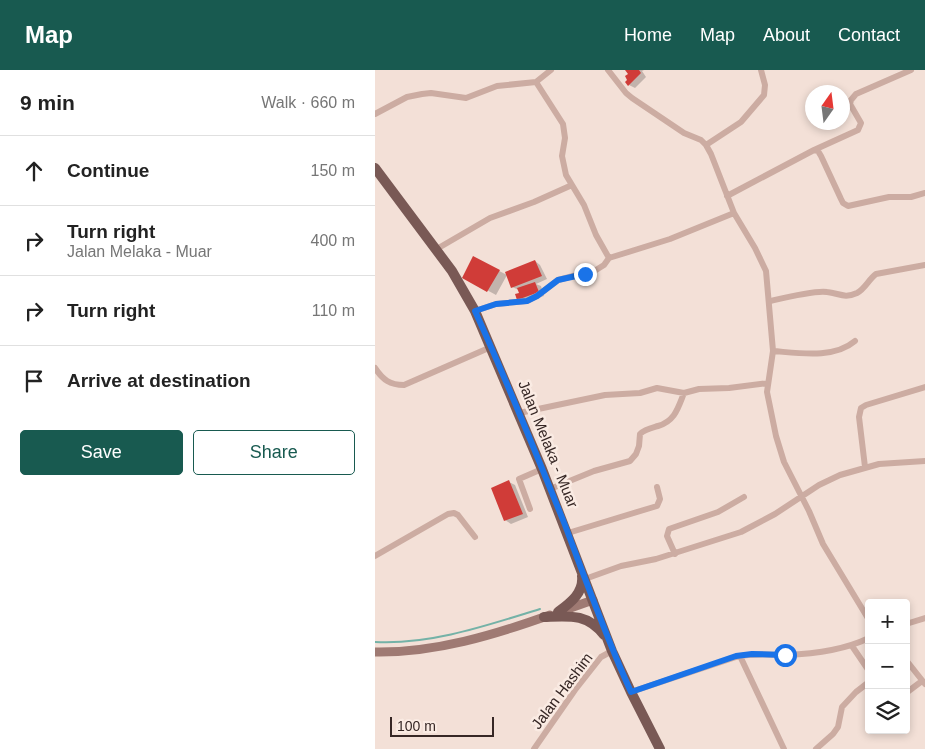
<!DOCTYPE html>
<meta charset="utf-8">
<style>
body{margin:0;font-family:Helvetica,sans-serif;background:#f2f2f2;color:#222}
.controls{position:absolute;right:15px;bottom:15px;display:grid;overflow:hidden;border-radius:5px;box-shadow:0 2px 8px #0003}
.controls button{width:45px;height:45px;display:grid;place-items:center;padding:0;border:0;border-bottom:1px solid #e0e0e0;background:#fff;color:#222;font:25px sans-serif}
.compass{position:absolute;left:430px;top:15px;width:45px;height:45px;border-radius:50%;background:#fff;box-shadow:0 2px 8px #0003;rotate:14deg}
.scale{position:absolute;left:15px;bottom:12px;width:104px;box-sizing:border-box;padding-left:5px;border:2px solid #362725;border-top:0;font-size:14px;line-height:18px;white-space:nowrap;color:#362725;-webkit-text-stroke:4px #faebe3;paint-order:stroke}
.stop{position:absolute;width:15px;height:15px;margin:-11px;border:4px solid #1a73e8;border-radius:50%;background:#fff}
.stop.end{background:#1a73e8;border-color:#fff;box-shadow:0 1px 5px #0008}
.list{margin:0;padding:0;list-style:none}
h2{display:flex;justify-content:space-between;align-items:center;height:65px;margin:0;padding:0 20px;font-size:21px}
h2 small{font-size:16px;font-weight:400;color:#767676}
.list li{display:grid;grid-template-columns:32px 1fr auto;gap:15px;align-items:center;box-sizing:border-box;height:70px;padding:0 20px;border-top:1px solid #e0e0e0}
.list b{display:block;font-size:19px;white-space:nowrap}
.list p{margin:0;font-size:16px;white-space:nowrap;color:#767676}
.list em{font-size:16px;font-style:normal;color:#767676}
.actions{display:flex;gap:10px;padding:15px 20px}
.actions a{flex:1;padding:11px 0;border:1px solid #185a50;border-radius:5px;text-align:center;font-size:18px;color:#185a50}
.actions .main{background:#185a50;color:#fff}
.icon{flex:none;width:28px;height:28px;fill:none;stroke:currentColor;stroke-width:2;stroke-linecap:round;stroke-linejoin:round}
.map{position:relative;flex:none;width:550px;height:679px;overflow:hidden}
header{display:flex;align-items:center;gap:30px;box-sizing:border-box;height:70px;padding:0 25px;background:#185a50;color:#fff}
header strong{font-size:24px}
nav{display:flex;gap:28px;margin-inline-start:auto;font-size:18px}
main{display:flex}
aside{flex:1;background:#fff}
.map>svg:first-child{display:block}
.shadow{fill:#0003}
.lines{fill:none;stroke-linecap:round;stroke-linejoin:round}
.stream{stroke:#74b2a7;stroke-width:2}
.building{fill:#d03c38}
.minor{stroke:#ccaca2;stroke-width:6}
.secondary{stroke:#9f7a73;stroke-width:9}
.primary{stroke:#795955;stroke-width:10}
.route{stroke:#1a73e8;stroke-width:6}
.labels{text-anchor:middle;stroke-width:5;stroke-linejoin:round;paint-order:stroke}
.street-label{font-size:15px;fill:#362725;stroke:#faebe3}
</style>
<header>
<strong>Map</strong>
<nav><a>Home</a><a>Map</a><a>About</a><a>Contact</a></nav>
</header>
<main>
<aside>
<h2>9 min<small>Walk · 660 m</small></h2>
<ul class="list">
<li><svg class="icon" aria-label="ahead" viewBox="0 0 24 24"><path d="M12 20V5M6 11l6-6 6 6"/></svg><div><b>Continue</b></div><em>150 m</em></li>
<li><svg class="icon" aria-label="right" viewBox="0 0 24 24"><path d="M7 20v-9h11M14 6l5 5-5 5"/></svg><div><b>Turn right</b><p>Jalan Melaka - Muar</p></div><em>400 m</em></li>
<li><svg class="icon" aria-label="right" viewBox="0 0 24 24"><path d="M7 20v-9h11M14 6l5 5-5 5"/></svg><div><b>Turn right</b></div><em>110 m</em></li>
<li><svg class="icon" aria-label="arrive" viewBox="0 0 24 24"><path d="M6 21V4h12l-3 4 3 4H6"/></svg><div><b>Arrive at destination</b></div></li>
</ul>
<div class="actions"><a class="main">Save</a><a>Share</a></div>
</aside>
<div class="map">
<svg width="550" height="679" viewBox="0 0 550 679">
<rect width="100%" height="100%" fill="#f3e0d7"/>
<path class="shadow" d="M251,0H269L267,1L271,7L260,18L254,15L255,4Z
M99,188L132,205L121,225L88,207Z
M160,191L165,195L172,209L161,214L166,216L169,226L149,232L143,229L145,224L144,220L137,217Z
M134,412L140,415L153,447L136,454L130,450Z"/>
<g class="lines">
<path class="stream" d="M0,572C56,575 113,555 165,539"/>
</g>
<path class="building" d="M250,0H264L266,3L253,16L250,12L252,10L250,6L253,4Z
M98,186L125,200L112,222L87,208Z
M160,190L167,206L136,218L130,202Z
M160,212L164,222L142,230L140,224L144,223L142,218Z
M134,410L148,444L129,451L116,418Z"/>
<g class="lines">
<path class="minor" d="M233,0L251,23L257,28L309,63L326,70L331,75L336,84L359,143L380,178L391,201L398,281L392,322L401,366L409,392L434,441L448,474L494,550
M161,12L188,54L190,68L187,86L191,105L209,135L221,165L234,188
M0,44L32,27L47,24L56,23L91,28L122,16L161,12L176,0
M331,75L366,52L389,25L390,15L386,0
M439,80L483,60L486,53L475,34L476,30L481,24L536,0
M352,126L439,80L443,81L446,86L466,129L468,133L473,136L514,127H536L550,123
M60,180L115,148L159,132L197,115
M395,231C408,228 441,220 452,222C464,223 469,229 482,223C490,219 494,209 501,204L550,195
M100,241L121,234L152,231L162,226L183,210L221,200L229,195L234,188L295,169L359,143
M398,281C424,283 459,289 480,271
M0,298C8,310 15,315 29,315L116,277
M144,343L230,325L265,323L282,318L309,323L324,319L354,318L393,313
M490,397L484,347L486,338L491,335L550,317
M175,419L219,401L255,391L261,384L264,376L265,364C270,359 276,358 283,356C300,351 303,338 309,323
M155,439L144,409L167,399
M193,463L282,436L285,429L282,417
M300,484L292,466L294,459L343,442L369,427
M0,486L73,444L79,443L83,445L100,467
M210,509L246,496L281,489L366,462L400,444L444,415L465,405L504,394L550,391
M531,554L550,548
M477,576L494,601
M365,586L409,679
M531,590L550,614
M256,622L361,587C378,583 394,585 411,585C439,584 469,580 494,568
M531,623L547,611
M159,679L200,620L226,587L237,581
M441,679L458,664L463,657L467,637L481,622L494,612"/>
<path class="secondary" d="M187,541L218,530
M0,582C60,583 119,565 175,545"/>
<path class="primary" d="M0,98L77,201L100,241L167,399L237,581L256,622L285,679
M183,542C195,533 209,523 207,506
M169,547C194,546 212,543 229,565"/>
</g>
<g class="lines">
<path class="route" d="M210,204L183,210L162,226L152,231L121,234L100,241C132,311 161,383 190,455C211,511 231,567 256,622L361,586L377,584L410,585"/>
</g>
<g class="labels">
<g class="street-label">
<text transform="translate(173 374) rotate(68)" y="5">Jalan Melaka - Muar</text>
<text transform="translate(187 621) rotate(-53)" y="5">Jalan Hashim</text>
</g>
</g>
</svg>
<div class="controls">
<button>+</button>
<button>−</button>
<button><svg class="icon" aria-label="layers" viewBox="0 0 24 24"><path d="M12 4l9 5-9 5-9-5zM3 14l9 5 9-5"/></svg></button>
</div>
<svg class="compass" viewBox="-18 -18 36 36"><path d="M0-13l5 13h-10z" fill="#e53935"/><path d="M0 13l5-13h-10z" fill="#767676"/></svg>
<div class="scale">100 m</div>
<div class="stop" style="left:410px;top:585px"></div>
<div class="stop end" style="left:210px;top:204px"></div>
</div>
</main>
